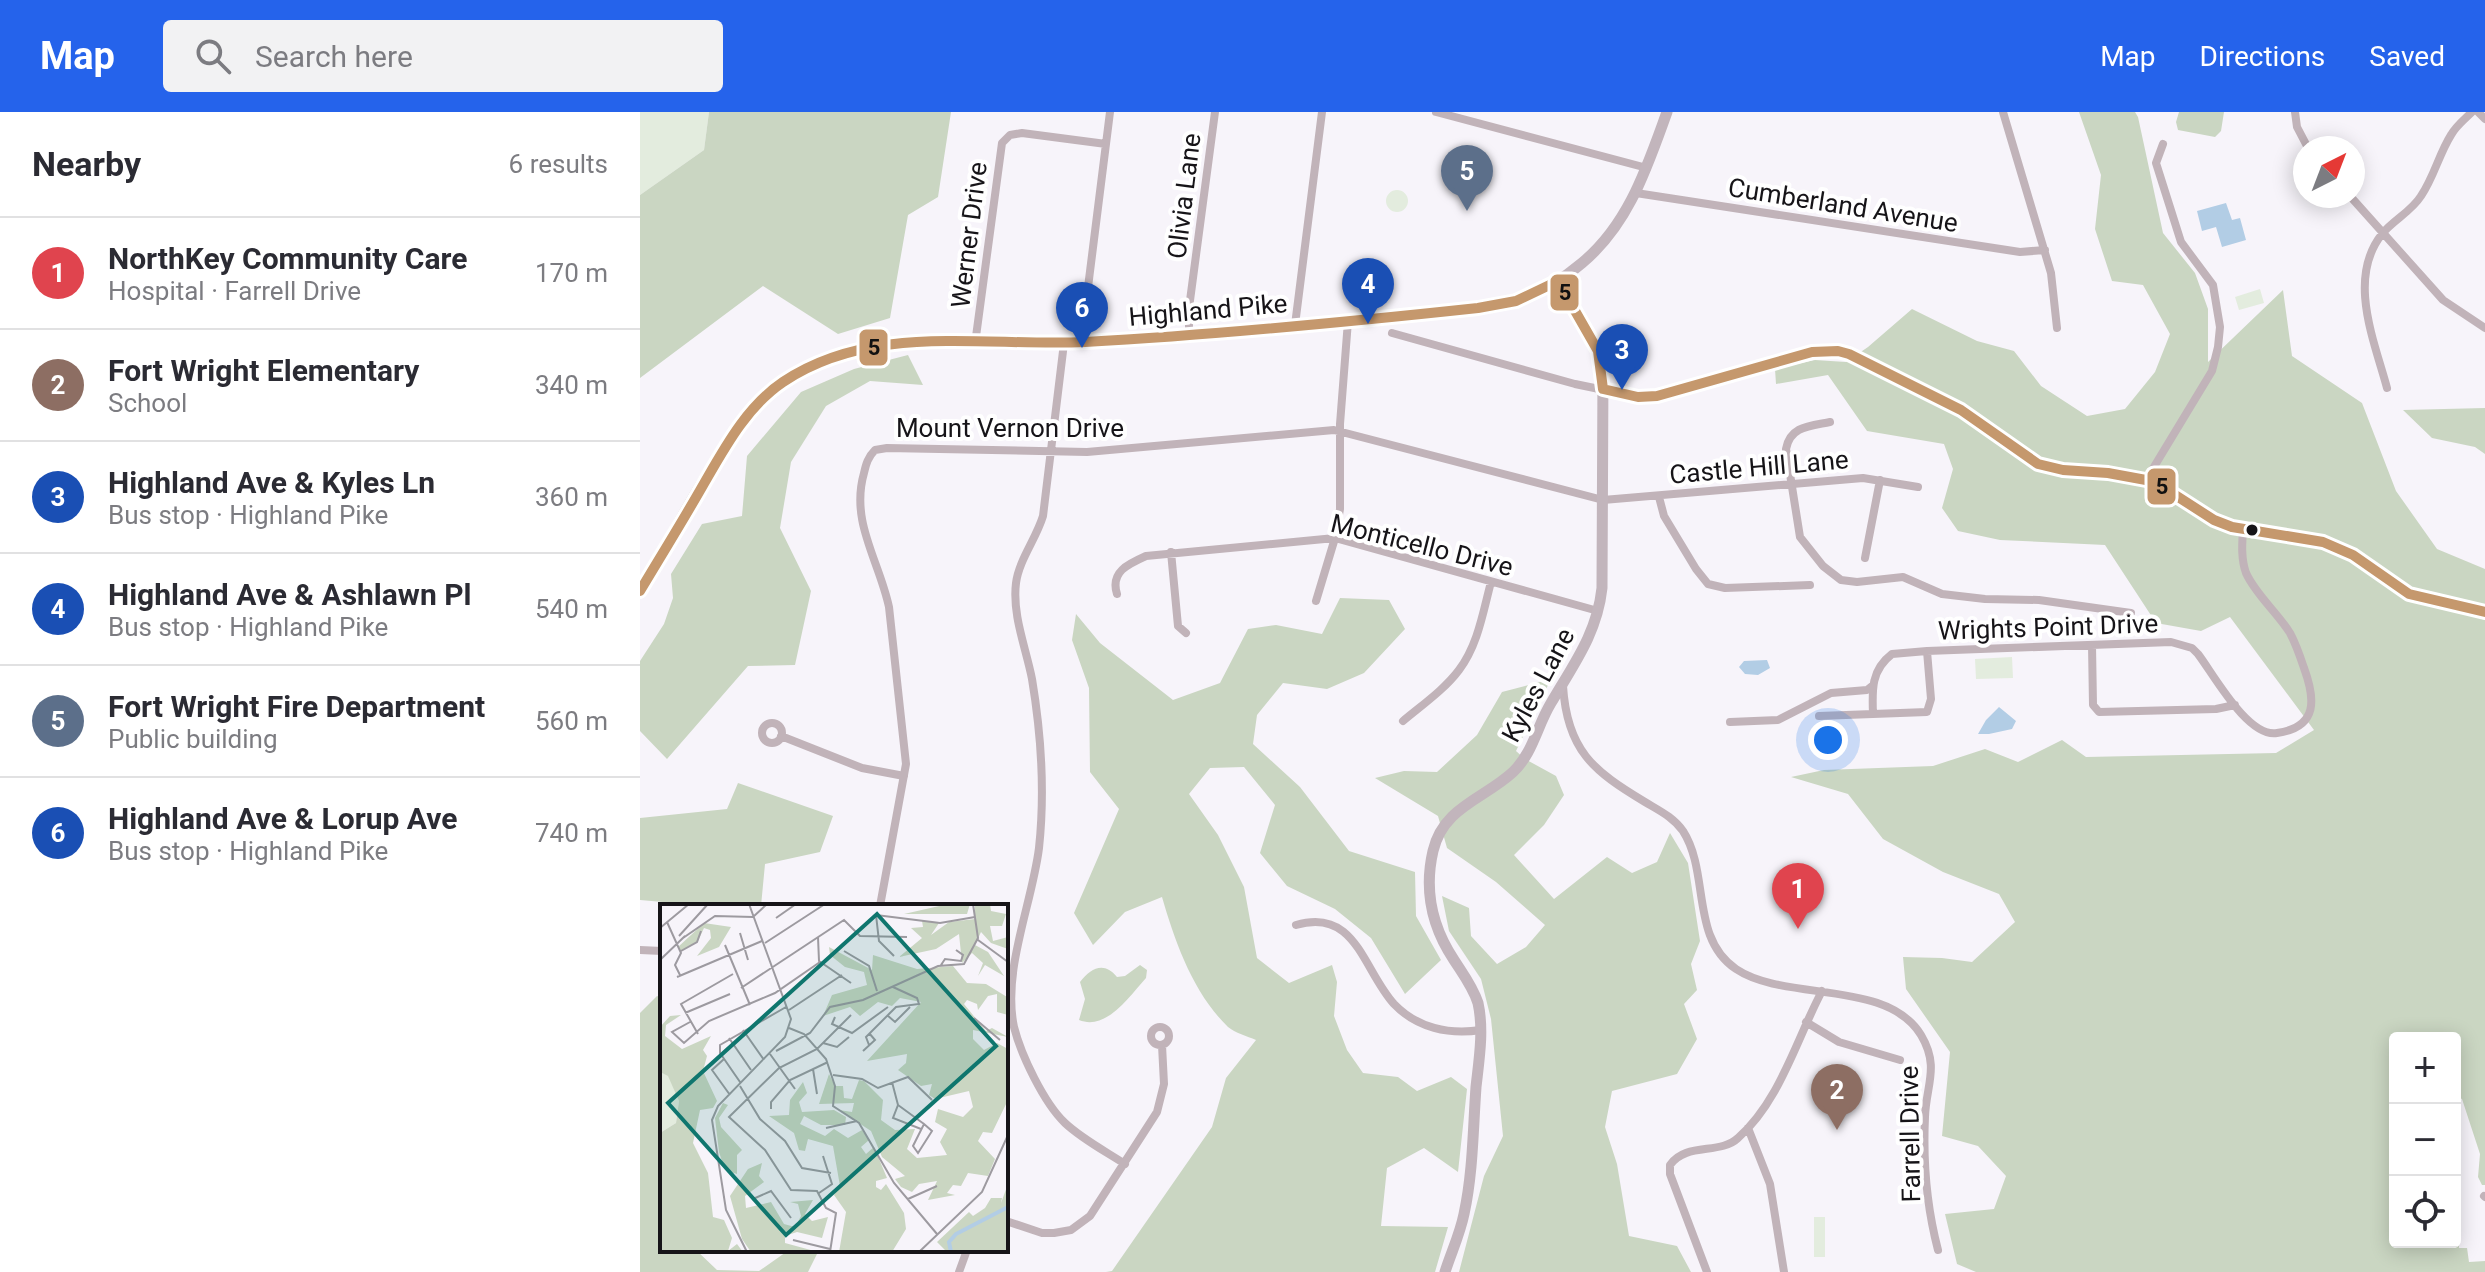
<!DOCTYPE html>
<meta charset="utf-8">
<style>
body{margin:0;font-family:Roboto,sans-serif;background:#f2f2f3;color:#2b2b33}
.controls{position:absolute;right:24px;bottom:24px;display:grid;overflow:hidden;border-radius:8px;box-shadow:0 4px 20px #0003}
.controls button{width:72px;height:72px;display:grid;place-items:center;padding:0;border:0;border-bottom:2px solid #e1e1e2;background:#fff;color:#2b2b33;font:40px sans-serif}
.compass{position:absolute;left:1653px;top:24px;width:72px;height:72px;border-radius:50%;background:#fff;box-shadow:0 4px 20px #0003;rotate:42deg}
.you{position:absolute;left:1188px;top:628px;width:28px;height:28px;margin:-20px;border:6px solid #fff;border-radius:50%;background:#1a73e8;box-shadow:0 0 0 12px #1a73e833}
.badge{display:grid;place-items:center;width:52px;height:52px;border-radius:50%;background:#2563eb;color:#fff;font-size:26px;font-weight:700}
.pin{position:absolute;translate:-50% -66px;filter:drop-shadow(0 2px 4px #0008)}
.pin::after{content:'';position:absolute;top:42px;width:28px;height:24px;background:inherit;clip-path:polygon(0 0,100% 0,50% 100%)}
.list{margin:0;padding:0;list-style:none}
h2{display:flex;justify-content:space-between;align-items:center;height:104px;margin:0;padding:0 32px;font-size:34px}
h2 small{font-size:26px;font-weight:400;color:#7c7c81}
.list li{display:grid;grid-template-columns:52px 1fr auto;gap:24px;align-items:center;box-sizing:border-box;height:112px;padding:0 32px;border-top:2px solid #e1e1e2}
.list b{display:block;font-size:30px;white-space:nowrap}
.list p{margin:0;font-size:26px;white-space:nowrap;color:#7c7c81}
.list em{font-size:26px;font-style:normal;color:#7c7c81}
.icon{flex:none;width:44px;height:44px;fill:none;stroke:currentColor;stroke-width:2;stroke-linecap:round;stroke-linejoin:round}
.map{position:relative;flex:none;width:1845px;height:1160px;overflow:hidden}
header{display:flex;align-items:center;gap:48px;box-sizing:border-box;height:112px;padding:0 40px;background:#2563eb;color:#fff}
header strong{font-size:38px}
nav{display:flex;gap:44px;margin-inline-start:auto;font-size:28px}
.search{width:560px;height:72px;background:#f2f2f3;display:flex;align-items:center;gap:20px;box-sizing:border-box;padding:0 28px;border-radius:8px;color:#7c7c81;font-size:30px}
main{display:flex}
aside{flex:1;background:#fff}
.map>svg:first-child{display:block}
.green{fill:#e3ecde}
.forest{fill:#cad6c2}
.water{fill:#b2cde5}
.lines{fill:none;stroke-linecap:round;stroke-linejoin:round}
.minor{stroke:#c1b3b9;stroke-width:8}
.major{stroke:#c2b5bc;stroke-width:11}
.bus-1-casing{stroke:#fff;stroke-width:16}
.bus-1{stroke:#c5986d;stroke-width:10}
.bus-dot{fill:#161418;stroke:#fff;stroke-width:3}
.labels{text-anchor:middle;stroke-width:8;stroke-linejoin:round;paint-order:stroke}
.street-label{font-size:26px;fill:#161418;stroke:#fff}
.inset-river{fill:none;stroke:#b2cde5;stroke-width:4}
.inset-road{fill:none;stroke:#9d9aa0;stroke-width:2}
.view{fill:#0f766e;fill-opacity:0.15;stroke:#0f766e;stroke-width:4}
.inset-edge{fill:none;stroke:#161418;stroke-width:4}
.line-badge{stroke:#fff;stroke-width:3}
.pale-badge-label{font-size:22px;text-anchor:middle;font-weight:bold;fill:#111}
</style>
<header>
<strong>Map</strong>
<div class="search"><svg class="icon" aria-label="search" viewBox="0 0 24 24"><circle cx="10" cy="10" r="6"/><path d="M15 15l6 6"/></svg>Search here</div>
<nav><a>Map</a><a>Directions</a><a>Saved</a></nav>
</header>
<main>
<aside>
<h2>Nearby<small>6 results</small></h2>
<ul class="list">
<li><span class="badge" style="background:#e0444e">1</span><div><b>NorthKey Community Care</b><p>Hospital · Farrell Drive</p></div><em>170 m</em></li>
<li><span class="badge" style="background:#8d6e63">2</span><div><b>Fort Wright Elementary</b><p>School</p></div><em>340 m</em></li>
<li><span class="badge" style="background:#1a4fb4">3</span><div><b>Highland Ave &amp; Kyles Ln</b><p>Bus stop · Highland Pike</p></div><em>360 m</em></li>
<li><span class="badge" style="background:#1a4fb4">4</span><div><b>Highland Ave &amp; Ashlawn Pl</b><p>Bus stop · Highland Pike</p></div><em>540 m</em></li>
<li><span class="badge" style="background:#5c6f8a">5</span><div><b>Fort Wright Fire Department</b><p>Public building</p></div><em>560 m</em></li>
<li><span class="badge" style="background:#1a4fb4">6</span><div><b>Highland Ave &amp; Lorup Ave</b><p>Bus stop · Highland Pike</p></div><em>740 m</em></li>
</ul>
</aside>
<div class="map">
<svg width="1845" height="1160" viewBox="0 0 1845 1160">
<rect width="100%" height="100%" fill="#f7f4fa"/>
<path class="green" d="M0,0H69L64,38L0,83Z
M746 89a11 11 0 1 1 22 0a11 11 0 1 1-22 0Z
M1620,177L1624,191L1599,198L1595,185Z
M1372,545L1373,566L1336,567L1335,547Z
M1174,1105H1185V1145H1174Z"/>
<path class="forest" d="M69,0H311L298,85L268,103L250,206L198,222L123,174L0,266V83L64,38Z
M1439,0H1495L1498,5L1523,121L1555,161L1568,197V250L1643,178L1652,244L1722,291L1756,379L1797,437L1845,457V1073H1842L1838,1065L1840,1042L1822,987L1815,984V926H1755V1130H1815V1128H1819V1136H1827L1829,1150L1845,1149V1160H1336L1317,1152L1305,1102L1354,1097L1366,1064L1338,1034L1302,1024L1310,940L1266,877L1263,845L1302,846L1332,850L1375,810L1359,782L1303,760L1243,727L1208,682L1151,665L1184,658L1293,654L1345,637L1378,650L1422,628L1446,645L1636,641L1674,618L1590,505L1561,519L1516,511L1465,433L1360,428L1318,419L1302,396L1313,357L1304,332L1227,319L1188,263L1136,272L1135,257L1175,248L1206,250L1228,235L1272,197L1337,229L1374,239L1401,274L1447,304L1485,297L1515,260L1530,222L1503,173L1472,169L1455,117L1461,63Z
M1539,0H1584L1581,19L1575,25L1538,18L1536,10Z
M268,243L283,273L230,269L186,294L151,350L140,416L171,479L155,553L108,554L27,647L0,619V549L24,512L33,486L31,462L62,412L102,404L107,344L161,280L214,257Z
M1845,296V342L1835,335L1792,326L1763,298Z
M700,486L749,488L765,517L724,561L687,577L643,571L617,603L613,632L660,675L709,739L775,760L776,804L801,848L765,882L731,826L695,797L647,774L620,741L635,693L604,655L570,656L549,682L578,723L604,775L617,846L649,871L692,853L697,870L694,904L707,938L723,961L758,965L777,979L811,965L827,977L818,1060L784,1036L747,1056L741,1114L808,1115L795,1160H466L472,1159L572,1015L586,966L616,928C607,924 595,921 588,915C553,881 535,830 522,785L485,800L453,833L434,801L479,697L450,660L449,576L432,528L436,502L460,531L533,588L580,571L608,517L636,513L682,522Z
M911,567L876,639L885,647L916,664L924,683L904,713L874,743L914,787L967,745L992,761L1017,750L1030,721L1048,751L1060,829L1051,852L1057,878L1044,892L1057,927L1037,962L972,979L965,1015L977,1052L989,1124L1037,1134L1051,1160H819L844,1064L863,1024L851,907L841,867L809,819L802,784L829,796L831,824L857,852L886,835L905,813L856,770L807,736L798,704L735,666L764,659L797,660L837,623L862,580Z
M98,671L193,704L180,740L125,752L121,794H69L0,788V706L87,697Z
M500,853L507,858L506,866C489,885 466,919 439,908L445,887L440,870C451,856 464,849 477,865L485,864Z
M17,884L22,886V1138H56L77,1158L119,1159L149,1138H179L168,1160H0V901Z"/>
<path class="water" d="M1586,91L1592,108L1600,106L1606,128L1582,135L1576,115L1562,119L1557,99Z
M1127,548L1130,556L1118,563L1105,562L1099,555L1104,549Z
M1359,595L1376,609L1372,617L1349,622H1338L1346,608Z"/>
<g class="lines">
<path class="minor" d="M796,0L1007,56
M1363,0L1411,161L1417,216
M1655,0L1657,15L1668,36
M1838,0L1845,7
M996,81L1380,140L1405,138
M1710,84L1803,188L1845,216
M655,213L682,0
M752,221L935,272L998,285L1022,284L1172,240L1198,239L1209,242L1321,298L1398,352L1423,358L1468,361L1506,368L1518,372L1574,408L1592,415L1683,430L1713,443L1769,482L1845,500
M549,222V196L575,0
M424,231L403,404C396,427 379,448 376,471C372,503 386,536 392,567C401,621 405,680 399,736C392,792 362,859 374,915C381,943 404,991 425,1011C442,1027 465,1039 485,1052
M441,231L470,0
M335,232L362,31L370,23L382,21L466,32
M1747,276C1734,228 1707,166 1742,122C1753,108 1771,100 1781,84C1794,65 1799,42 1811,23C1816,14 1825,7 1832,0
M1190,310C1170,314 1150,314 1146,337L1160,425L1183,454L1201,468L1217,470L1263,465L1302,482L1345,487L1399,488L1491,501
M1506,368L1572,259L1578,235L1580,215L1573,173L1541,130L1516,51L1523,32
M1019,385L1024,404L1056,457L1068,472L1085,476L1170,473
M531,440L538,514L546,521
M1225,446L1240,368
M477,482C470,460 488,452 506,444L695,426L958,499
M676,489L695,426L700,397V312L708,209
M1452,533L1453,593L1459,600L1576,597L1595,593
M923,574C927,638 953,659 1005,690C1020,699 1033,705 1043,719C1070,761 1050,826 1096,857C1145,890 1247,867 1281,923C1300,955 1286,973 1285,1005C1283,1048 1287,1096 1298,1138
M1233,602C1232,578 1231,558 1252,542L1287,539L1531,530L1552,536L1558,542C1574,563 1608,626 1637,621C1679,615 1675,586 1664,556C1660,544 1656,532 1650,521C1637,500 1616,483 1606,461C1601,447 1602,432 1603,418
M1179,604L1287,600L1291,587L1287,539
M763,609C782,593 804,578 819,558C838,533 843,500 851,470
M1090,610L1138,608L1191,581L1227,578L1232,574
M122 621a10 10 0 1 1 20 0a10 10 0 1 1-20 0Z
M141,624L222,656L264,664
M240,794L266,652L249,495C239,448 210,410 224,361C226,352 228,345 235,338L247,336L447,340L694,318L963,388L1223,366L1278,375
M656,813C716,795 723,858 754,892C777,916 809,923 841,918
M0,838L22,839
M1166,910L1199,930L1260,948
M511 924a9 9 0 1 1 18 0a9 9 0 1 1-18 0Z
M1108,1016L1130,1072L1144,1160
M1844,1084L1845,1085
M366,1109L402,1121H414L431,1118L450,1104L517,1000L524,972L522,933
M319,1160L327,1138
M1067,1160L1030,1062V1053C1046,1030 1080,1043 1098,1026C1140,989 1156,928 1182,879"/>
<path class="major" d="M0,479C40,412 89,303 156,262C223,220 307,232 383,232C433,231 483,227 533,223C604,216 675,213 746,205C789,200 835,202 877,188C901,181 923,167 942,151C989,112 1007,55 1027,0
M805,1160C811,1141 820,1122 824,1102C833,1061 833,1017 836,975C839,948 844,918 838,891C833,875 823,862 814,848C792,815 784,778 793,739C803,695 844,687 873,660C893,641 897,614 911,591C933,553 957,522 962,476L963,257L954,229L918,169"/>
<defs>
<path id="bus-1" d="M0,479C21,444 42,410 62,375C84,337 106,295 143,270C232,210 345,235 445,230C576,223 707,210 838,196L876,189L918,169L958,239L963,277L998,285L1017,284L1172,240L1198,239L1209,242L1321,298L1398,352L1423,358L1468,361L1506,368L1518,372L1574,408L1592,415L1683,430L1713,443L1769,482L1845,500"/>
</defs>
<use href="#bus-1" class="bus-1-casing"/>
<use href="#bus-1" class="bus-1"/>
</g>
<circle class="bus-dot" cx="1612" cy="418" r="7"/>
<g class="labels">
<g class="street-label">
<text transform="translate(544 84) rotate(-83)" y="9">Olivia Lane</text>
<text transform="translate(1203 93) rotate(9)" y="9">Cumberland Avenue</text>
<text transform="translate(329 123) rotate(-83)" y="9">Werner Drive</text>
<text transform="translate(568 198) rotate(-5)" y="9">Highland Pike</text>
<text x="370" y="325">Mount Vernon Drive</text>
<text transform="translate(1119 355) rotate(-5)" y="9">Castle Hill Lane</text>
<text transform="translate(782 433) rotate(14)" y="9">Monticello Drive</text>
<text transform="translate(1408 515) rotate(-2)" y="9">Wrights Point Drive</text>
<text transform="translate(898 573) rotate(-62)" y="9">Kyles Lane</text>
<text transform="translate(1270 1022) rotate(-91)" y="9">Farrell Drive</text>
</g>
</g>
<g transform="translate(20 792)">
<rect width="348" height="348" fill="#f7f4fa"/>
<path d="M0,168L9,172L19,197L16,219L0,229Z" fill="#e3ecde"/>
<path d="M288,0H310L307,10H244ZM315,0H330L331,7L346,10L342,22H330L333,37L348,33V45L331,39L321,28L315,41L328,48L344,72L325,61L318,72L323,59L312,49L302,59L299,30L276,45L239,53L262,34L251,24L263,23L262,17L279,19L271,31L289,18L315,15ZM44,19L71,23L59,43L37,52L51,34L50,26L44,24L38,37L21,47L18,43ZM169,43L212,66L213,51L257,65L293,62L307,79L326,80L347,93L348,111L337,108V90L328,92L318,106L317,100L307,96L304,100L326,127L332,124L348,133L313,126V135L324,146L337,139L348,145V196L332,229L323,228L318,237L335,255L328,272L308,269L301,282L293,281L287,289L295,291L268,296L277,277L259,280L252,288L241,283L235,275L245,272L222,253L211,227L179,206L192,208L194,199L159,200L169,170L175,182H183L184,194L192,195L199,176L204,177L223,196L221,216L235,226L255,225L247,245L257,254L287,251L280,238L287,225L275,218L278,205L303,213L313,203L309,187L275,195L269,191L272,180L261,182L238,166L246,159L247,150L207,157L261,98L240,94L232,102L218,98L200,112L190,103L163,112L172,91L207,81L204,68L185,63L170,51ZM21,111L6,121L5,132L22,145L51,132L43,146L47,152L43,167L57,197L53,204L40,206L33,239L48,269L53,313L64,316L72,334L68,347L77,340L83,348H0V229L16,219L19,197L8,172L0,168V123L10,112ZM143,178L147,189L139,198L142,208L174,206L186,213L185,221H161L144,212L140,220L165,232L174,225L188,234L202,226L209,236L201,243L206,250L214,243L227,274L216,277V283L221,286L226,280L244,309L246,325L232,348H179L186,308L174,291L180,282L173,242L148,235L145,247L139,246L134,229L109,212L129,211L130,196ZM63,199L68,201L59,214L61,223L82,246L77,251V270L65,266L59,248L55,214ZM102,259L99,272L104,278L85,292L86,304L111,298L124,320L135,323L141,312L138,300L130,298L153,296L145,310L152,317L168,313L162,334L137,328L125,332V339L158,348H91L82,335L70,292L88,265ZM348,280V348H287L277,338L309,308L313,312L325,304L331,294H342L341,299Z" fill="#cad6c2"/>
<path class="inset-river" d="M291,348L289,338L296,330L348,303"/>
<path class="inset-road" d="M216,11L280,19L315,13M216,11L219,37L234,52M116,14L136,0M7,18L21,49L15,61L20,71M0,24L29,0M80,29L88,56M19,32L48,0M158,33L159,57L191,79M23,34L55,12L93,13L107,0M318,36L348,58M105,39L165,0M65,41L90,101M21,47L37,38L41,27M184,47L209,62L217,87M0,56L25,32M281,61L285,55L301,57L303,51L296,46M17,73L102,37M81,84L184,16L200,32L247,33M129,106L182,71M25,109L70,90M227,111L235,118L250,103M175,113L172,120L192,129L228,103M314,114L340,136M30,118L12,128L24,139L49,117L115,89L160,58M129,124L144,130L166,155L175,182L173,202L199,219L234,279L277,330M83,126L104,156M38,130L21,100L73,70M69,134L91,166M163,139L177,143L189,133M209,141L206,133L236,103L259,100L257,94L233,83M116,147L150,129L170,103L203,96L278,62L304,60L318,34L313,0M203,147L215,136L209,129M110,150L135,185M64,155L52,166L70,191M153,165L157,190M173,171L202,175L218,184L248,173L272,196M80,178L60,149V141L126,103M232,178L238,201L264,220M80,182L100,215L125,237L142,264L171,269M238,201L233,214L261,225M111,205V198L130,176L168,158M264,220L272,227L258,249L253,242ZM166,224L197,217M159,289L172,280L163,252M93,295L111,287L131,314M248,295L277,282M133,336L170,345M87,348L66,306L52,216L58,202L125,133L131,115L89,0M170,348L176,309L166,304L157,287L131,286L105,246L69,213L119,164L157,145L191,111M259,348L322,288L348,231"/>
<path class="view" d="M217,10L336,142L126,331L8,199Z"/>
<rect width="348" height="348" class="inset-edge"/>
</g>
<g class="line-badge">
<rect x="909" y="161" width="31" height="39" rx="8" fill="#c5986d"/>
<rect x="218" y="216" width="31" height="39" rx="8" fill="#c5986d"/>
<rect x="1506" y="355" width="31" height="39" rx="8" fill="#c5986d"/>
</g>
<g class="pale-badge-label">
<text x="925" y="188">5</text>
<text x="234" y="243">5</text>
<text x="1522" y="382">5</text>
</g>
</svg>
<div class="controls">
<button>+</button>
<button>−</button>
<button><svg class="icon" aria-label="locate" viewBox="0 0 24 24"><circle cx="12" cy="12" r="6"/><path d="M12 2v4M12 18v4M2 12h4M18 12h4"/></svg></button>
</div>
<svg class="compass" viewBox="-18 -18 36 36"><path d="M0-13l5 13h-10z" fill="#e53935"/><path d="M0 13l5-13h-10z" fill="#7c7c81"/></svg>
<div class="you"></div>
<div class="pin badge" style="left:1158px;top:817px;background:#e0444e">1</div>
<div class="pin badge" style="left:1197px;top:1018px;background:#8d6e63">2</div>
<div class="pin badge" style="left:982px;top:278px;background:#1a4fb4">3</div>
<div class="pin badge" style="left:728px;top:212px;background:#1a4fb4">4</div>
<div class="pin badge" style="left:827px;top:99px;background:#5c6f8a">5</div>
<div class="pin badge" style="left:442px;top:236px;background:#1a4fb4">6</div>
</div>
</main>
